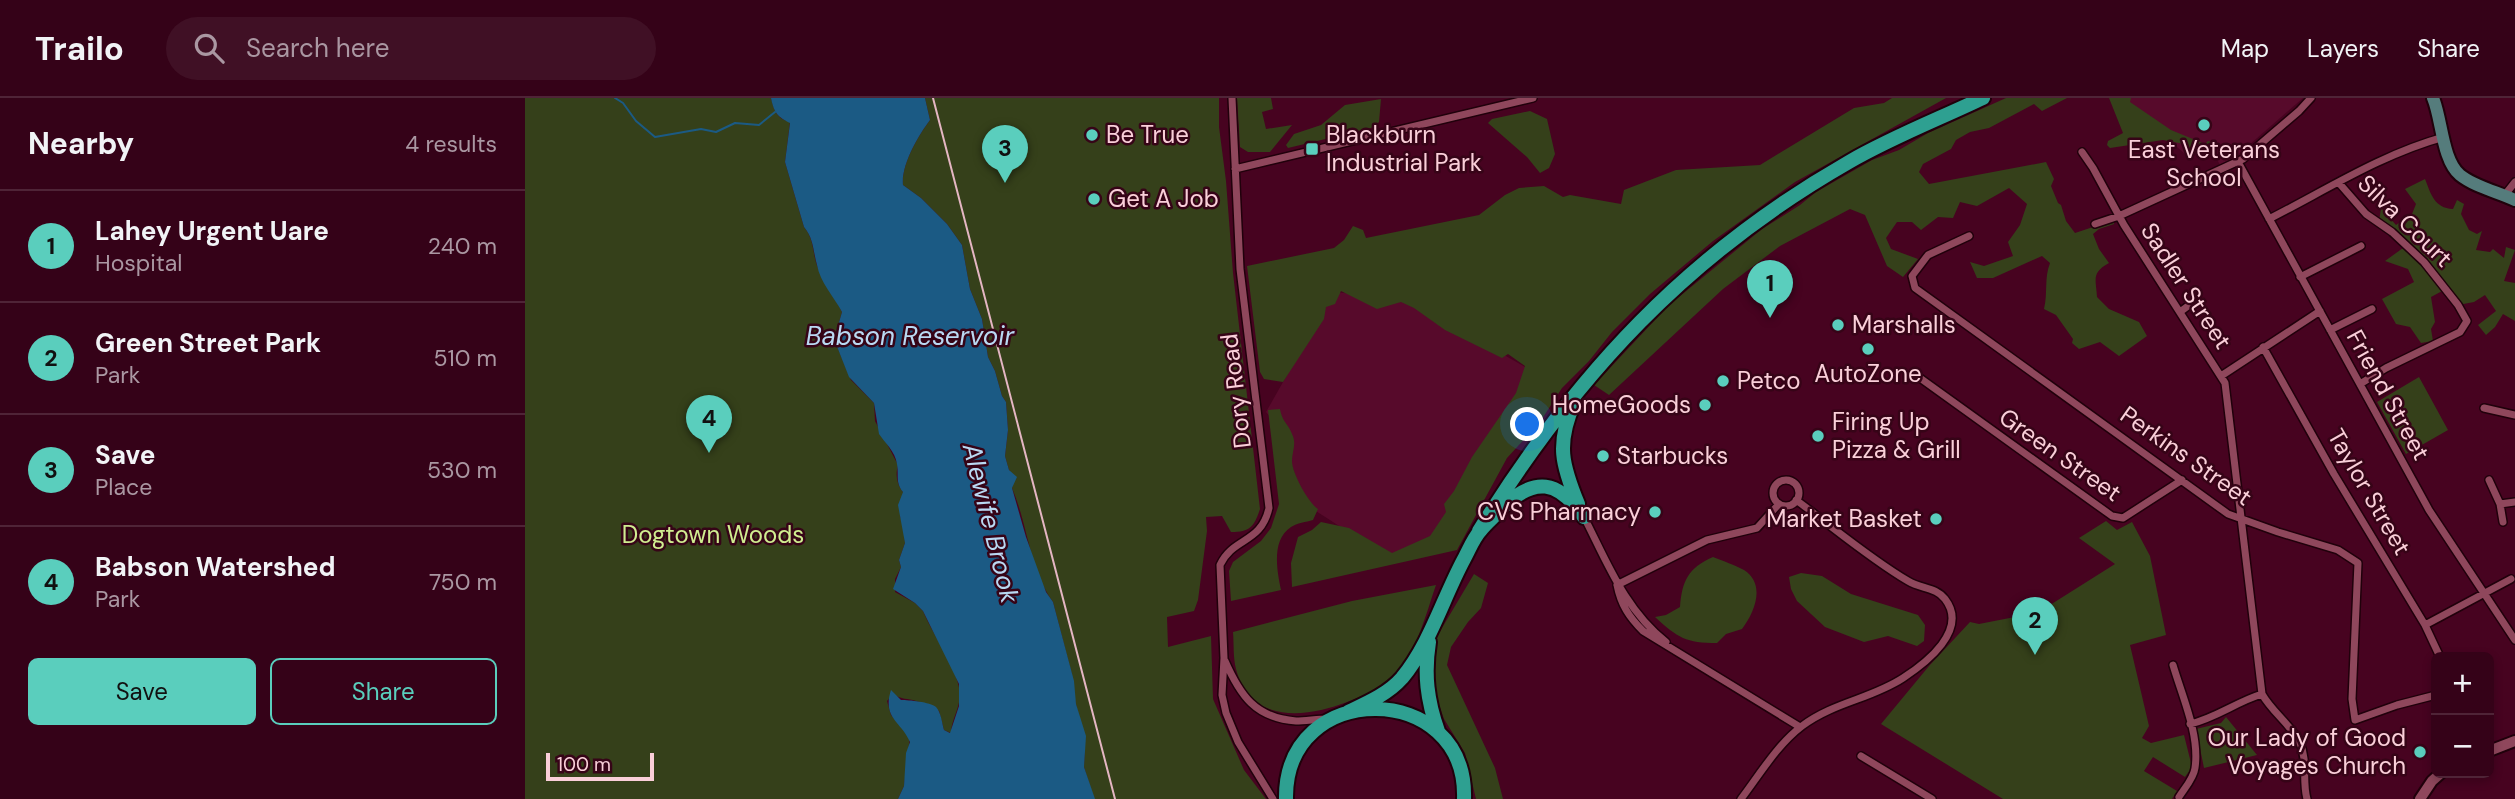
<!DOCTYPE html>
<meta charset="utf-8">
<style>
body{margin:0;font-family:"DM Sans",sans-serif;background:#401025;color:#f1f3f6}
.controls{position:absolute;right:21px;bottom:21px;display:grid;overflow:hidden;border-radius:10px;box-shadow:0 4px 10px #0003}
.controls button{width:63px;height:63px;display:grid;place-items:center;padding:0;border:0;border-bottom:2px solid #4f2437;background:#350218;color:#f1f3f6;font:35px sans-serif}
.scale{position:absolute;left:21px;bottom:18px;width:108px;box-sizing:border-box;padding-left:7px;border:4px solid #facfd9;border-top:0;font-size:19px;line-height:24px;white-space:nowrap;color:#facfd9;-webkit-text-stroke:5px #360417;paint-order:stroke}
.you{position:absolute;left:1003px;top:327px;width:24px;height:24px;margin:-18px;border:5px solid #fff;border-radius:50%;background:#1a73e8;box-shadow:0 0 0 10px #1a73e833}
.badge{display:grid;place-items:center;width:46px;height:46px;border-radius:50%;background:#5acebd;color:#111;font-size:23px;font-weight:700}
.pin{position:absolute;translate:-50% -58px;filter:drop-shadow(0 2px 4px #0008)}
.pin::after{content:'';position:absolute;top:37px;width:24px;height:21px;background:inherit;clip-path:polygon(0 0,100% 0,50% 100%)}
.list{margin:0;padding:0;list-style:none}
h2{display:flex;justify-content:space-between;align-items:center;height:91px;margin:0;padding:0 28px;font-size:30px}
h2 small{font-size:23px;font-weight:400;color:#aa97a2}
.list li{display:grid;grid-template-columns:46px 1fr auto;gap:21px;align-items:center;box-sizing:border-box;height:112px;padding:0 28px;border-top:2px solid #4f2437}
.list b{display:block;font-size:26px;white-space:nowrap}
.list p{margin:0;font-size:23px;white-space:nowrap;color:#aa97a2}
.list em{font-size:23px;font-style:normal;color:#aa97a2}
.actions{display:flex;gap:14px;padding:21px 28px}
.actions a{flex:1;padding:16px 0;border:2px solid #5acebd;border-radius:10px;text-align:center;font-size:24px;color:#5acebd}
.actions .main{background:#5acebd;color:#111}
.icon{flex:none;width:38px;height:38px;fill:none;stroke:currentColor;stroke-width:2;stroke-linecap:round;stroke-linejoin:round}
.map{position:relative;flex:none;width:1990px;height:701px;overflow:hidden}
header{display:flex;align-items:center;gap:42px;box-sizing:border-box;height:98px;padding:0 35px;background:#350218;border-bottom:2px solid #4f2437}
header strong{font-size:33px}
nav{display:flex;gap:38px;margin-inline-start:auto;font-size:24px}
.search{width:490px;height:63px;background:#401025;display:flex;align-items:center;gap:18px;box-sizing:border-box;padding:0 24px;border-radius:38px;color:#aa97a2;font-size:26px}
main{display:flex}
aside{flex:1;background:#350218}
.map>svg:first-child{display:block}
.built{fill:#570a2b}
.green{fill:#35401a}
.water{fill:#1b5a84}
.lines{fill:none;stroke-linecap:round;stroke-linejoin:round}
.stream{stroke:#1b5a84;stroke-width:2}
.street-casing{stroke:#20010b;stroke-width:10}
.secondary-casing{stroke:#20010b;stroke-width:14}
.primary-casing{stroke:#20010b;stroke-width:16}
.highway-casing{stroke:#20010b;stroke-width:18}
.street{stroke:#8f475c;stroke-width:7}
.secondary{stroke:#8f475c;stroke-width:10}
.primary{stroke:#557c7c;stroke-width:12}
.highway{stroke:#2ea091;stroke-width:14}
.rail{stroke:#e4b6c3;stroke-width:2}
.poi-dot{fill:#5acebd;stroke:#360417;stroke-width:2.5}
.labels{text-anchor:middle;stroke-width:5;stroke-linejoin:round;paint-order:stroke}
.poi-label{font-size:24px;fill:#facfd9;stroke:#360417;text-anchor:start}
.street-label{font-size:24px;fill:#facfd9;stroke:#360417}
.park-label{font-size:24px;fill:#d0ed90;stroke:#360417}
.water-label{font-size:26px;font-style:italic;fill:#b9d9f3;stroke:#360417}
</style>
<header>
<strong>Trailo</strong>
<div class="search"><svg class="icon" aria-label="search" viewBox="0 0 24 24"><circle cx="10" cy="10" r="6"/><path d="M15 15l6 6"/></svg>Search here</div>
<nav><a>Map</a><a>Layers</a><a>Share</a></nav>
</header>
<main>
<aside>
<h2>Nearby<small>4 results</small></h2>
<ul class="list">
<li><span class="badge">1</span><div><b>Lahey Urgent Uare</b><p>Hospital</p></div><em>240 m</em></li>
<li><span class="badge">2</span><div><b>Green Street Park</b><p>Park</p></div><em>510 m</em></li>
<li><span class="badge">3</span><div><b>Save</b><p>Place</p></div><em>530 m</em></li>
<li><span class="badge">4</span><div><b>Babson Watershed</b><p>Park</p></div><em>750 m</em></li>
</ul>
<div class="actions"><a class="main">Save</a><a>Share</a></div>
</aside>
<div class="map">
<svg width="1990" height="701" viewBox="0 0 1990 701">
<rect width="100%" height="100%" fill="#470320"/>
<path class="built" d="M1602,0H1778L1708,61L1695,67L1688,54L1661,57L1641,39L1624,42Z
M809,194L881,201L1007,273L908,443L864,460L780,406L765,362V342L741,314Z"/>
<path class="green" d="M0,0H246C249,12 252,21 265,24L260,64L279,129C290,142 287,156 293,170C299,186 310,199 317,214L310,238L311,246L326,282L349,305L350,323L373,367C370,378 372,386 378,394L375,418L379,428L380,445L374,462L376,469L370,481V494L390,505L398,513C408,538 435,573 435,598C434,612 426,623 426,635L419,632L414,613C406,609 399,605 391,603C382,600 377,602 368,596L362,603L366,617L385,638L379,688L373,701H0Z
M400,0H694V29L701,83L708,175L735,411C729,429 725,434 706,434L697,418L681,419L682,433L673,502L669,513L642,519L643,549L686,538L688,601L719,672L741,701H569L559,669L560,643L544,578L547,577L528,504C504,470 503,427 487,390L489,382L491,381L484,372L480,358L483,332L481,304L477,298L470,273L463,259L457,221L445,191L437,147L422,126L396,100L378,87C376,67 393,38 405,22Z
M712,0H746L748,11L737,14L741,31L767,27L745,54H723L715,49Z
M1367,0H1421L1270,84L1188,143L1125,196L1087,234L1064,263L1037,290L1015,324L982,360L932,452L767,489L766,465L773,439L787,432L796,424L824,430L867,455L905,438L921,414L919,406L929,393L947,359L991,295L1000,268L983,256L977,260L920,232L889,210L876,204L852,211L816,193L810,206L801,209L799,221L758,284L739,281L735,274L722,168L809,150L819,142L828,128L838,132L841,140L954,117L980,97L994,90L1019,88L1038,99L1045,97L1096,106L1099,92L1151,72L1235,67L1329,10L1359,5Z
M1481,0H1542L1517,13L1509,6L1464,30L1445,34L1431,42L1426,51L1398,66L1394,74L1404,86L1521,64L1529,81L1526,88L1533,105L1536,107L1541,123L1550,135L1589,122V126L1574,131L1568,136L1574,151L1584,165C1566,175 1571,181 1572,199L1584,211L1614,224L1622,238L1594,258L1575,244L1554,251L1547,245L1548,241L1531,217L1519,211C1523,195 1519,180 1525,165L1517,158L1468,180H1452L1445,164L1459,168L1488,158L1483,144L1495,127L1502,106L1484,90L1452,108L1435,104L1428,120L1413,119L1396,132L1387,124H1372L1361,140L1366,151L1393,161L1378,179L1362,168L1340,117L1325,111L1255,148L1198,191L1084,297L1069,287L1144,207L1237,131L1275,107L1291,94L1347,62L1374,52L1403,35Z
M1584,0H1606L1605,4L1646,32L1680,46L1683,43L1690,45L1689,52L1666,56L1659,46L1638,42L1585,50L1582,47L1583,43L1598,35Z
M856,1L854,24L846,30L763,50L761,47L769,36L796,27L820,7Z
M1005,13L1022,21L1030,56L1024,70L1015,75L1002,59L963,25L967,21Z
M1900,81C1906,96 1909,110 1928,111L1932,102L1939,106L1936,116L1944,132L1952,136L1957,133L1951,152L1965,154L1968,151L1979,160L1981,149L1990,152L1979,183L1990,185V223L1978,216L1970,229L1961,237L1953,227L1971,213L1960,197L1949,204L1933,207L1919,192L1906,199L1910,224L1906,231L1908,243L1896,245L1885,229L1871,226L1857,201L1889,184L1883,171L1860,163L1878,150L1854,124L1856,110L1871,127L1887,116L1891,106L1880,91Z
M1894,279L1923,332L1881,356L1852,304Z
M755,311C757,324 763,325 767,336C772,346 767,353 767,363C767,375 783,404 793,411L788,422C781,424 772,425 766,429C746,442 752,473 756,492L706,503L704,473L708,464L736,443L746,430L754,406L743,312Z
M1581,423L1592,432L1607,424L1625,458L1641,537L1605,547L1624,628L1617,640L1626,645L1659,637L1667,669L1660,679L1628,659L1619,673L1652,693L1647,701H1478L1356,626L1404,568L1445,524L1454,526L1505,516L1525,507L1590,466L1554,440Z
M1188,459C1198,463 1210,467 1219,472C1241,486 1230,514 1217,531L1201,536L1192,545C1161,545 1153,540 1130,519L1141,517L1155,509C1157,483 1163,470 1188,459Z
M1276,475L1297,478L1326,496L1393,517L1400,527L1399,543L1392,548L1363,538L1339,544L1300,529L1272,503L1266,491L1264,479Z
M949,476L963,485L956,510L943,524L926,549L922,567L970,670L978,701H951L940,655L919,621L908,590L907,566L911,540Z
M911,487C901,516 891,556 869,579C856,592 839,597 822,604C781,620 725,626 711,571C708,559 709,547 708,534L827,503Z
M1701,619L1732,657L1679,670L1671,631L1696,625Z"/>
<path class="water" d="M246,0H400L405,22C393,38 376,67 378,87L396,100L422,126L437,147L445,191L457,221L463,259L470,273L477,298L481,304L483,332L480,358L484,372L492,379L487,390L501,439L521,494L528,504L549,583L551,606L561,638L559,669L570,701H373L379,688L381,655L385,644C376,623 357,620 366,592L376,602C384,602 405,604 411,609C416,614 417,625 419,632L425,635L434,608V586L398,513L390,505L368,491L376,469L374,462L380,445L373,407L378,394C370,384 374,377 372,366C370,353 360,345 354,336L349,305L324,279L311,246L310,238L317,214C309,199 295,184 292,167C288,153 289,141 279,129L260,64L265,25C253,19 249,15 246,0Z"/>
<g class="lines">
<path class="stream" d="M90,0L98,5L111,23L130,39L176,31L191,34L210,25L234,27L250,14"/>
<defs>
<path id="street" d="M707,0L715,171L744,410C736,446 708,439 695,467L699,560L697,597L701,615L713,644L748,701
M1557,54L1568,70L1599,127L1700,285L1737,596C1747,614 1767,628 1775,645C1783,663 1777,683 1782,701
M1713,64L1904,412L1990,542
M710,71L1008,0
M1814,85L1841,116L1867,134L1899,164L1933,207L1942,223L1935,234L1861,270L1835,286
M1979,98L1990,84
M1744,121C1801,92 1857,56 1919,39
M1570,126L1594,118L1718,61L1774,13L1786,0
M1444,138L1403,157L1387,178L1390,190L1703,416L1753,434L1813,452L1833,465L1827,601L1830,622L1872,607L1911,597
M1775,179L1836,148
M1655,214L1667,205
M1805,232L1847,211
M1738,249L1809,376L1900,527L1915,559
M1696,278L1795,213
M1395,280L1587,418L1598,420L1657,382
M1959,310L1990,317
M1964,382L1975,406L1978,424
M1248 395a13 13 0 1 1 26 0a13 13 0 1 1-26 0Z
M1975,406L1990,404
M1059,419C1082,464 1100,512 1141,544
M1092,487C1096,507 1104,519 1118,533L1275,629
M1092,487L1182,442L1232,430L1254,406
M1900,527L1986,481
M700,563C715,597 730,620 771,623C781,623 792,621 803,621
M1648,567C1657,598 1675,637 1670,670C1669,680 1659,691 1654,699
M1665,626C1691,620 1711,604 1737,596
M1336,658L1407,701
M1216,701C1235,676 1252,647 1277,628C1309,604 1346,601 1378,580C1401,565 1444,532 1420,501C1411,489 1396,491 1383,483C1344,460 1308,429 1271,402"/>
<path id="secondary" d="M1964,653L1990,643
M1895,701L1907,683L1916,675"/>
<path id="primary" d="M1908,0C1917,21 1917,62 1935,77C1950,89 1973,94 1990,102"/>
<path id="highway" d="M1049,305C1031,346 1037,367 1053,406
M954,433C1051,276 1163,156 1324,64C1367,39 1414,21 1458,0
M904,544C899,576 902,602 913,633
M823,614C842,605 863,596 877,580C905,546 918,500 939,461C944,452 948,441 955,433C961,425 970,418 977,410C1010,378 1033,382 1059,419
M761,701C759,580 943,582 939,701"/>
</defs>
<use href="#street" class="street-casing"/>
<use href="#secondary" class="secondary-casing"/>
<use href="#primary" class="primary-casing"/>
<use href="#highway" class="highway-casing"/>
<use href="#street" class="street"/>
<use href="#secondary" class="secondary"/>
<use href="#primary" class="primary"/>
<use href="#highway" class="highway"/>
<path class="rail" d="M408,0L590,701"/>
</g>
<g class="poi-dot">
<circle cx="1679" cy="27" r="7"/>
<circle cx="567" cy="37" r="7"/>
<rect x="780" y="44" width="14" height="14" rx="3.5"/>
<circle cx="569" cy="101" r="7"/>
<circle cx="1313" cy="227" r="7"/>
<circle cx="1343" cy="251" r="7"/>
<circle cx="1198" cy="283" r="7"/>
<circle cx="1180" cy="307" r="7"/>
<circle cx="1293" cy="338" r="7"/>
<circle cx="1078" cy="358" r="7"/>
<circle cx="1130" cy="414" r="7"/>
<circle cx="1411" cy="421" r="7"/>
<circle cx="1895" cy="654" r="7"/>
</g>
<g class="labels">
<g class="poi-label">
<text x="581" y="45">Be True</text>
<text x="801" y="45">Blackburn<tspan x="801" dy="28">Industrial Park</tspan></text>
<text x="1679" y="60" text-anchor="middle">East Veterans<tspan x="1679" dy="28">School</tspan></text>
<text x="583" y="109">Get A Job</text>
<text x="1327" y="235">Marshalls</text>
<text x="1343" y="284" text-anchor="middle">AutoZone</text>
<text x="1212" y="291">Petco</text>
<text x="1166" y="315" text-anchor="end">HomeGoods</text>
<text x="1307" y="332">Firing Up<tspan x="1307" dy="28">Pizza &amp; Grill</tspan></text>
<text x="1092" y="366">Starbucks</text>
<text x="1116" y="422" text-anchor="end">CVS Pharmacy</text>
<text x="1397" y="429" text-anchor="end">Market Basket</text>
<text x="1881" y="648" text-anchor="end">Our Lady of Good<tspan x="1881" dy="28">Voyages Church</tspan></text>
</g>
<g class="street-label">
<text transform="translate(1880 123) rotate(44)" y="8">Silva Court</text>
<text transform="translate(1661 188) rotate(57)" y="8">Sadler Street</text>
<text transform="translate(711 293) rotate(-97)" y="8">Dory Road</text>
<text transform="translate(1863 297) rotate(61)" y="8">Friend Street</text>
<text transform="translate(1535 357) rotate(35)" y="8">Green Street</text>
<text transform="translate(1661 358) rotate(35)" y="8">Perkins Street</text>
<text transform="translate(1844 394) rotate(60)" y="8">Taylor Street</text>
</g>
<g class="park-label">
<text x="188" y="445">Dogtown Woods</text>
</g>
<g class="water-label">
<text x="385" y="247">Babson Reservoir</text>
<text transform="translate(466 425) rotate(76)" y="9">Alewife Brook</text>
</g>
</g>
</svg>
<div class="controls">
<button>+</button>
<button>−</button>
</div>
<div class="scale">100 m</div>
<div class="you"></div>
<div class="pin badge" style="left:1245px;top:220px">1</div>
<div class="pin badge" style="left:1510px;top:557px">2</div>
<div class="pin badge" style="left:480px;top:85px">3</div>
<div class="pin badge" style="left:184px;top:355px">4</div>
</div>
</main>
